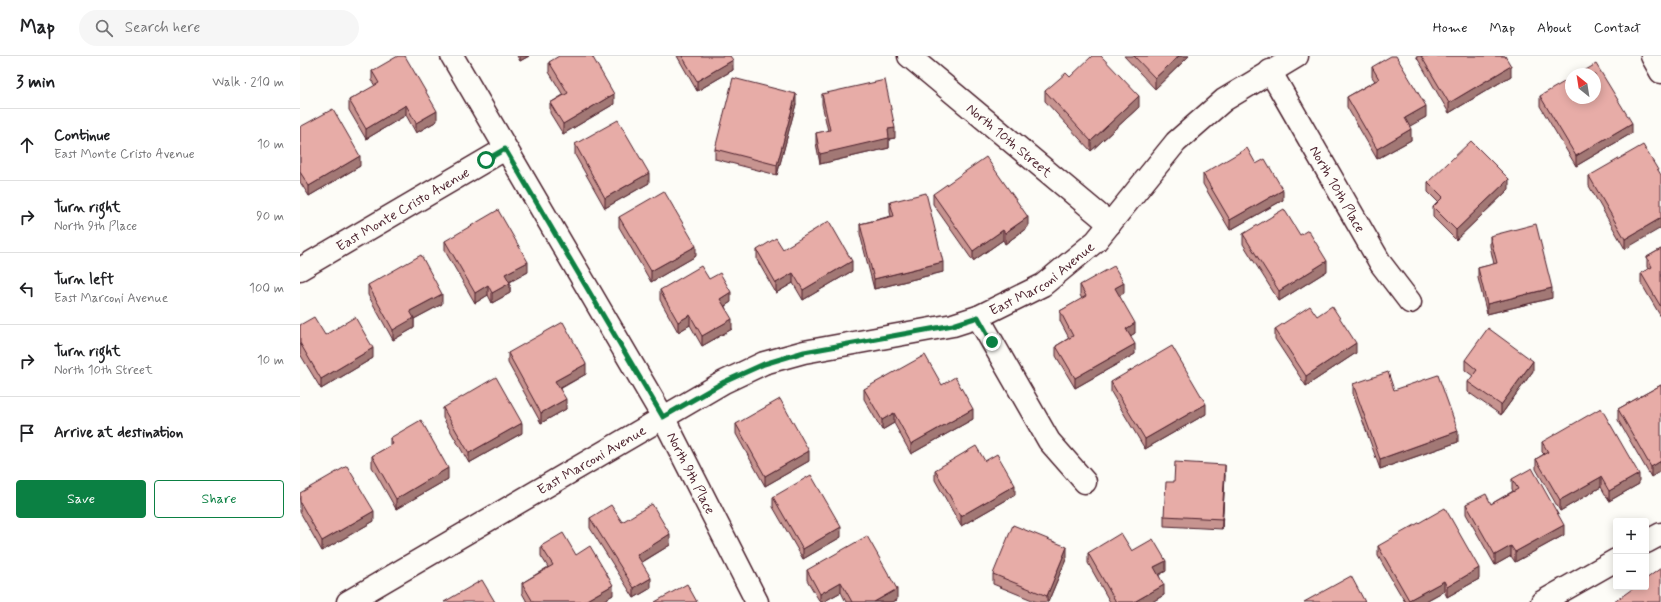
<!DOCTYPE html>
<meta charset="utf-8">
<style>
body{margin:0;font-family:Mynerve,sans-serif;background:#f6f6f6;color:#202124}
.controls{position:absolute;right:12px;bottom:12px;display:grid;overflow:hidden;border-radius:4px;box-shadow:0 2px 10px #0003}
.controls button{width:36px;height:36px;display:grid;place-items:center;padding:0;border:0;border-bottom:1px solid #e0e0e0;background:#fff;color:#202124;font:20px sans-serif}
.compass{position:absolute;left:1265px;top:12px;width:36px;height:36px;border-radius:50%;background:#fff;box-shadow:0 2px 10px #0003;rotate:330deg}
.stop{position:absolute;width:12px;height:12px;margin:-9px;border:3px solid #0b8043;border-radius:50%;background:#fff}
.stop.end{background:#0b8043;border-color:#fff;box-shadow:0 1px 4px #0008}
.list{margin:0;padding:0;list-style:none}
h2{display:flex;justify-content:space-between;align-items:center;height:52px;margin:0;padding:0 16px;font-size:17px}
h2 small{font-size:13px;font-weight:400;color:#757577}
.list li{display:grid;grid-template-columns:26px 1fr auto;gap:12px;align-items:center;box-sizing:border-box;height:72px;padding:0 16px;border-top:1px solid #e0e0e0}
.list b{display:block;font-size:15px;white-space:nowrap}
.list p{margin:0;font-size:13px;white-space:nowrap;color:#757577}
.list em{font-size:13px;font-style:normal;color:#757577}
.actions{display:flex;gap:8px;padding:12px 16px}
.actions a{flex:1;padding:9px 0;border:1px solid #0b8043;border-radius:4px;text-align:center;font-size:14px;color:#0b8043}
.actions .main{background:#0b8043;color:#fff}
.icon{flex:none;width:22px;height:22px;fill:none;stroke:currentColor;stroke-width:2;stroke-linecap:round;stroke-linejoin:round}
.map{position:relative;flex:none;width:1361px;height:546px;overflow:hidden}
header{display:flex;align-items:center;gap:24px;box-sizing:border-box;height:56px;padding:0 20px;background:#fff;border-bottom:1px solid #e0e0e0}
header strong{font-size:19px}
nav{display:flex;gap:22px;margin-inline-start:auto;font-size:14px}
.search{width:280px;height:36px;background:#f6f6f6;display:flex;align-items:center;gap:10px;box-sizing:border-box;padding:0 14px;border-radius:22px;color:#757577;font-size:15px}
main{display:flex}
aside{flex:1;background:#fff}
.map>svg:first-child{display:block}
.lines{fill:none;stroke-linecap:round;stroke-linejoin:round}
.street-casing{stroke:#4a1f2b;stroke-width:25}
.street{stroke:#fdfcf7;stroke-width:22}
.wall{fill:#c79490;stroke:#4a1f2b}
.shaded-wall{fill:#a27875;stroke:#4a1f2b}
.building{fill:#e7aca7;stroke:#4a1f2b}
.route{stroke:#0b8043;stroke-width:5}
.labels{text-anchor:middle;stroke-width:3;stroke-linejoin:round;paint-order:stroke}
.street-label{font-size:14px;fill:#4a1f2b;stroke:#fdfcf7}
</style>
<header>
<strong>Map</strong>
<div class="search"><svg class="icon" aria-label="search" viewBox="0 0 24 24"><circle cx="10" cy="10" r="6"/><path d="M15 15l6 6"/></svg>Search here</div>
<nav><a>Home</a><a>Map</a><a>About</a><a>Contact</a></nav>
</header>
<main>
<aside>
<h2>3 min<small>Walk · 210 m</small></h2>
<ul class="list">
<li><svg class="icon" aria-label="ahead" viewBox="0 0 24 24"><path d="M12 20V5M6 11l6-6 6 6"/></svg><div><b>Continue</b><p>East Monte Cristo Avenue</p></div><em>10 m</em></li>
<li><svg class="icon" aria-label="right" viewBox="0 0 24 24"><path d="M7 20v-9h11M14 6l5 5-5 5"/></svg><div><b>Turn right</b><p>North 9th Place</p></div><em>90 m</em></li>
<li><svg class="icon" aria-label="left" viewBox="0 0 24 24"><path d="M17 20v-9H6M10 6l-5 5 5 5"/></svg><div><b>Turn left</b><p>East Marconi Avenue</p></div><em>100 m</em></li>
<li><svg class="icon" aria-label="right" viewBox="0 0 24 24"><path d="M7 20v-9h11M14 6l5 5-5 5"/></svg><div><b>Turn right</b><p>North 10th Street</p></div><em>10 m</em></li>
<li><svg class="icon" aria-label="arrive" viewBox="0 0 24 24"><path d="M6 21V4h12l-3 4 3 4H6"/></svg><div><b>Arrive at destination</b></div></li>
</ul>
<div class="actions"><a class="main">Save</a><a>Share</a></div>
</aside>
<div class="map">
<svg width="1361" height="546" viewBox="0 0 1361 546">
<rect width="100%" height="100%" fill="#fdfcf7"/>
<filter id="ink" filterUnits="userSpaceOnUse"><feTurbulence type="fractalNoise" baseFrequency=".025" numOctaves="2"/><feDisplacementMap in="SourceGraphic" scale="8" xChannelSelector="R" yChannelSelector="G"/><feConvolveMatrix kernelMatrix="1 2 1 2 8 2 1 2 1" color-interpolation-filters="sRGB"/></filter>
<g filter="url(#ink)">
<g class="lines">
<defs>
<g id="street">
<path id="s1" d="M152,0L363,361L457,546"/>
<path id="s2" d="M609,0L810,168"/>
<path d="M1352,0L1361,16"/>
<path id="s3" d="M970,15L1081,208L1110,246"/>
<path id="s4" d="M0,213L205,93"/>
<path d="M678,261L749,385L785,426"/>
<path d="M1346,486L1361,478"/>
<path id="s5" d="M48,546L424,326L464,307L504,296L653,269L678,261L743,229L796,185L876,86L924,44L997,0"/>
<path d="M1242,546L1316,504"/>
</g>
</defs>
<use href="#street" class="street-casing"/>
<use href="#street" class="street"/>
</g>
<path class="wall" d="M217,0H229L220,5Z
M377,0H430L433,14L397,35Z
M824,0H889L855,33Z
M1116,0H1205L1211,20L1149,57Z
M249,6L314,48L263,78L250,57V47L263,39L249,16Z
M1072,11L1126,61L1109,70L1111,84L1077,103L1047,51V41L1075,25L1072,21Z
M72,15L137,65L116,77L106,59L66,83L49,54V44L75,30L72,25Z
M770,21L839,51L791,95L745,45V35Z
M522,38L595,82L589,83V92L520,108L516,87V77L528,75L522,48Z
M1240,40L1332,77L1276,110L1240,50Z
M496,48L477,119L415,103V93Z
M0,71L60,110L9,140L0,126Z
M275,88L349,127L305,152L275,99Z
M956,108L983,144L930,174L903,128V118Z
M1361,119L1325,193L1289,130V120Z
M1128,126L1209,133L1156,184L1133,161V151L1138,146L1128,136Z
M633,138L728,171L705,188L703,184L673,205L633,148Z
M590,146L643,216L574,233L560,178V168L591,160L590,156Z
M319,161L396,200L351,226L319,171Z
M943,178L1027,215L979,245L943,188Z
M1190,180L1252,242L1187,258L1178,222V212L1194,208L1190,190Z
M145,185L228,216L210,226V237L192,247L188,239L175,247L145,195Z
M483,193L552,215L503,244L493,227L476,237L457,204V194Z
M1361,193V261L1341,227V217L1348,213L1347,211V201Z
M409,223L431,246L425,250L432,273L402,290L390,269L378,276L360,244V234Z
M68,229L142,248L114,263V272L93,284L68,239Z
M780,229L824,237L819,239L835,277L830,280L835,298L775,332L756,300V290L769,282L760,265V255L782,243L780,239Z
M1017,260L1056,297L1006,330L975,283V273Z
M0,269L73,302L21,333L0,298Z
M208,297L286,318L260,333L266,353L241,367L208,307Z
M1165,304L1233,315L1201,359L1168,336V326L1173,320L1165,314Z
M811,326L906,358L845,393L811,336Z
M1053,328L1094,334L1158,386L1080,413L1053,338Z
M642,329L673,363L611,398L594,367L582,374L564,343V333Z
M1361,329L1351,421L1318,364V353Z
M143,352L222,377L169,407L143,362Z
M436,368L509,405L465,430L436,378Z
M90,382L148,423L96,453L72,411V400L90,390Z
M1242,386L1339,428L1309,445L1301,431L1260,455L1236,413V403L1244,398L1242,396Z
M685,405L715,439L661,470L635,424V414Z
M925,419L922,473L864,470V460L874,426Z
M1212,423L1264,479L1215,506L1211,500L1195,509L1166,458V448H1191L1213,435L1212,433Z
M0,437L74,465L22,495L0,456Z
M473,441L541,481L503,503L473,451Z
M290,462L322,466L370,489L341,507L351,532L334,542L290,472Z
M241,490L276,499L313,539L301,546H227L222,537V527L248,511L241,500Z
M1078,490L1179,523L1147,541L1144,535L1124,546H1105L1078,500Z
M832,495L866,515L859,519L864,539L852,546H810L788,507V497Z
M767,501L748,546H737L693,528V518Z
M507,514L597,544L592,546H546L541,536L523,546H520L507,524Z"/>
<path class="shaded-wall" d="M220,0H229L220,5Z
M879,0H889L855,33V22Z
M433,4V14L397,35V25Z
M1211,10V20L1149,57V47Z
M314,38V48L263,78V68Z
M496,38V48L477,119V109Z
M839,40V51L791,95V85Z
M106,49V59L66,83V73Z
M1126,50V61L1105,73V62Z
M137,55V65L116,77V67Z
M1332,67V77L1276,110V100Z
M595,72V82L589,83V92L520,108V98L588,73Z
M1111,73V84L1077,103V93Z
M60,100V110L9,140V130Z
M349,117V127L305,152V142Z
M1209,123V133L1156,184V174Z
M983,134V144L930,174V164Z
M728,161V171L705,188V177Z
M1361,162V172L1325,193V183Z
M703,174V184L673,205V195Z
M396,190V200L351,226V215Z
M552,205V215L503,244V234Z
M1027,205V215L979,245V235Z
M228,206V216L205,228V218Z
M643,206V216L574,233V223Z
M493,217V227L476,237V227Z
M210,227V237L192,247V237Z
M824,227V237L815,242V232Z
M188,229V239L175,247V237Z
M1252,232V242L1187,258V248Z
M431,236V246L420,253V243Z
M142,238V248L114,263V272L93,284V274L110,255Z
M390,259V269L378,276V266Z
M432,263V273L402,290V280Z
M835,267V277L826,283V273Z
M1056,287V297L1006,330V320Z
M835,288V298L775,332V322Z
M73,292V302L21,333V323Z
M1233,305V315L1201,359V349Z
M286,308V318L255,335V325Z
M266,343V353L241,367V357Z
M906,348V358L845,393V383Z
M673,353V363L611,398V388Z
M594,357V367L582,374V364Z
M222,367V377L169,407V397Z
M1158,375V386L1080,413V403Z
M509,395V405L465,430V420Z
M1361,405V415L1351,421V411Z
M925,409V419L922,473V463Z
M148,412V423L96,453V443Z
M1339,418V428L1309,445V435Z
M1301,421V431L1260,455V444Z
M715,429V439L661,470V460Z
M74,455V465L22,495V485Z
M1264,469V479L1215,506V496Z
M541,471V481L503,503V493Z
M370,478V489L337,509V499Z
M1211,490V500L1195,509V499Z
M767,491V501L748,546H747V540Z
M866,505V515L854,521V511Z
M1179,512V523L1147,541V531Z
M351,522V532L334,542V532Z
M1144,525V535L1124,546H1109V544Z
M541,526V536L523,546H520V538Z
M313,529V539L301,546H283Z
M864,529V539L852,546H834Z
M597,533V544L592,546H574Z"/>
<path class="building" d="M98,0H105L137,55L116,67L106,49L66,73L49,44L79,27L72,15Z
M259,0H292L314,38L263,68L250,47L268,37L249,6Z
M382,0H430L433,4L397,25Z
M792,0H801L839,40L791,85L745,35L766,17L770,21Z
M834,0H879L855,22Z
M1091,0H1096L1126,50L1105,62L1111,73L1077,93L1047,41L1079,23L1072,11Z
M1121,0H1205L1211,10L1149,47Z
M1296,8L1332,67L1276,100L1240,40L1271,22V42H1295V18H1279Z
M433,22L496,38L477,109L415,93Z
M585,24L595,72L588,73L589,82L520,98L516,77L530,74L522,38Z
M33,53L60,100L9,130L0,116V71Z
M318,64L349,117L305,142L275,88Z
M1171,85L1209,123L1156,174L1133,151L1143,141L1128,126Z
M1343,89L1361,119V162L1325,183L1289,120Z
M947,92L956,108L965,103L983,134L930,164L903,118Z
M686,101L728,161L705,177L703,174L673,195L633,138Z
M364,135L396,190L351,215L319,161Z
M626,137L643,206L574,223L560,168L594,160L590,146Z
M984,153L1000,179L1008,174L1027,205L979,235L943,178Z
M198,154L228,206L205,218L210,227L192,237L188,229L175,237L145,185Z
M529,165L552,205L503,234L493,217L476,227L457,194L476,182L483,193Z
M1236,168L1252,232L1187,248L1178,212L1197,207L1190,180Z
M1361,193V251L1341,217L1352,211L1347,201Z
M121,199L142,238L110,255L114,262L93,274L68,229Z
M401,210L409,223L420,217L431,236L420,243L432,263L402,280L390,259L378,266L360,234Z
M814,210L824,227L815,232L835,267L826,273L835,288L775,322L756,290L773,280L760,255L786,240L780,229Z
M1010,250L1017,260L1032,250L1056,287L1006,320L975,273Z
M14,261L25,279L55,261L73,292L21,323L0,287V269Z
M263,266L286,308L255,325L266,343L241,357L208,297Z
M1188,272L1233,305L1201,349L1168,326L1177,314L1165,304Z
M872,290L906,348L845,383L811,326Z
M625,299L642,329L655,321L673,353L611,388L594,357L582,364L564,333Z
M1088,316L1094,334L1138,319L1158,375L1080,403L1053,328Z
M196,321L222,367L169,397L143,352Z
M1361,329V405L1351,411L1318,353Z
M480,343L509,395L465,420L436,368Z
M1301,352L1339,418L1309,435L1301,421L1260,444L1236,403L1248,396L1242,386Z
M121,364L148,412L96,443L72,400L93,388L90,382Z
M676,390L685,405L697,398L715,429L661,460L635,414Z
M875,406L925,409L922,463L864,460L866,426H874Z
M47,410L74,455L22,485L0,446V437Z
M1232,412L1264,469L1215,496L1211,490L1195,499L1166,448L1186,438L1191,448L1218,433L1212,423Z
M511,419L541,471L503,493L473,441Z
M352,448L370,478L337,499L351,522L334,532L290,462L311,449L322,466Z
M1145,452L1179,512L1147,531L1144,525L1109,544L1078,490Z
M713,469L767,491L747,540L693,518Z
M263,477L276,499L290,490L313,529L283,546H233L222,527L253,509L241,490Z
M821,477L832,495L853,483L866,505L854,511L864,529L834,546H816L788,497Z
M567,480L597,533L574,546H552L541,526L520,538L507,514Z
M1361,512V546H1314L1335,531H1346V523Z
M1051,520L1065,546H1004Z
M182,524L195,546H144Z
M387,528L397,546H355Z"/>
</g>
<g class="lines" filter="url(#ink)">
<path class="route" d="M186,104L205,93L363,361L424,326L464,308L504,296L653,269L678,261L692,286"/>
</g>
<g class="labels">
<g class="street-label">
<text dy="5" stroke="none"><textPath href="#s2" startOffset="131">North 10th Street</textPath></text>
<text dy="5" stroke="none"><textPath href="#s3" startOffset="136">North 10th Place</textPath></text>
<text dy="5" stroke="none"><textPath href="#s4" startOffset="119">East Monte Cristo Avenue</textPath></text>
<text dy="5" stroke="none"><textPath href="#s5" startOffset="774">East Marconi Avenue</textPath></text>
<text dy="5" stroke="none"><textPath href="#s5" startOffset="282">East Marconi Avenue</textPath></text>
<text dy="5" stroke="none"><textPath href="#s1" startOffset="481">North 9th Place</textPath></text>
</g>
</g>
</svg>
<div class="controls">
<button>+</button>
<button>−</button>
</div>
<svg class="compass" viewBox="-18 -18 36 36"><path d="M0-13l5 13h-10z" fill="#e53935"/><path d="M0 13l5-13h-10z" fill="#757577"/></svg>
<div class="stop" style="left:186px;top:104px"></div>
<div class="stop end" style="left:692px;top:286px"></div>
</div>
</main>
